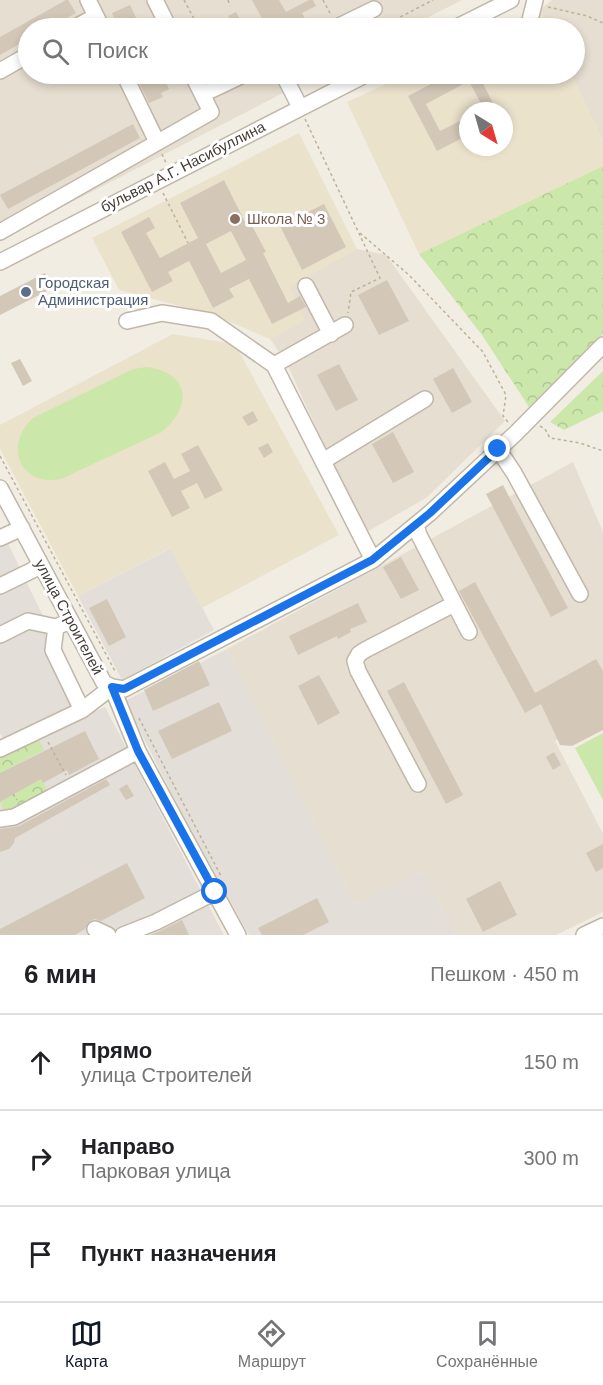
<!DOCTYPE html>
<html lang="ru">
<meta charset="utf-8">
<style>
body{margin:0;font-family:Arial,sans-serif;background:#f6f6f6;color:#202124}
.compass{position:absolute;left:459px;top:102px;width:54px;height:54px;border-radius:50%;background:#fff;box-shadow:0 3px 9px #0003;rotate:143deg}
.stop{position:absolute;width:18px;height:18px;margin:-14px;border:4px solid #1a73e8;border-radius:50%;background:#fff}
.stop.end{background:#1a73e8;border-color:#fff;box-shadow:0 2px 6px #0008}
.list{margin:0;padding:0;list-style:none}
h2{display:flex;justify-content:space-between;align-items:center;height:78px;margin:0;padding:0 24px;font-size:26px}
h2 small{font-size:20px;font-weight:400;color:#757577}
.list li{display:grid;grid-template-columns:39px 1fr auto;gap:18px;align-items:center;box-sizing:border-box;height:96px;padding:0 24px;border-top:2px solid #e0e0e0}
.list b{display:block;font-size:22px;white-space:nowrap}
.list p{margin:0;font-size:20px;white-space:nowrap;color:#757577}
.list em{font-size:20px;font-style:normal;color:#757577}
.icon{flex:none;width:33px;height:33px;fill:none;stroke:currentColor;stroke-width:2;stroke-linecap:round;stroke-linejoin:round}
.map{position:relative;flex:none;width:603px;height:935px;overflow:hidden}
.search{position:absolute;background:#fff;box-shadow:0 3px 9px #0003;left:18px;right:18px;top:18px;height:66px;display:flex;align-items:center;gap:15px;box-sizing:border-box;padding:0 21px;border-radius:33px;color:#757577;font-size:22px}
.sheet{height:366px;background:#fff}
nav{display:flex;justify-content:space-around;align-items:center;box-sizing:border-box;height:84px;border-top:2px solid #e0e0e0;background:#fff;font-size:16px;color:#757577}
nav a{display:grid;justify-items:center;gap:3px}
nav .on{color:#111827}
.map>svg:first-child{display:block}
.residential{fill:#e6ded0}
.industrial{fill:#e3ded8}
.education{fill:#ebe2cc;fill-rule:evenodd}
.forest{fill:url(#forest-crowns)}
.pitch{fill:#cce7aa}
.building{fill:#d3c8b8;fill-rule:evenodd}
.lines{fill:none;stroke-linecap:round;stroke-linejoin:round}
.minor-casing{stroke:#c0b7a8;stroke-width:18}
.path{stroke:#bfb096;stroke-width:1.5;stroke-dasharray:3 3;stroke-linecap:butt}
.minor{stroke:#fff;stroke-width:15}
.route{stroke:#1a73e8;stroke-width:8}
.education-dot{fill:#8d6e63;stroke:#fff;stroke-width:2}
.service-dot{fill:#5c6f8a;stroke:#fff;stroke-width:2}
.labels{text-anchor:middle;stroke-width:6;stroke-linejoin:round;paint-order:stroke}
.street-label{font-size:15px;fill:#433c33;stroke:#fff}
.education-label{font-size:15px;fill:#785e54;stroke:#fff;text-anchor:start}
.service-label{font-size:15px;fill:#4e5e75;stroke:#fff;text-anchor:start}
</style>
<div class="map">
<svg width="603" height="935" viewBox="0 0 603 935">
<defs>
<pattern id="forest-crowns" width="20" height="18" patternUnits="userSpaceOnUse" patternTransform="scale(1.5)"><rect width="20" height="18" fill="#cce7aa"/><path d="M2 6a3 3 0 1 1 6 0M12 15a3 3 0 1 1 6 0" fill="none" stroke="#b0c793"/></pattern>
</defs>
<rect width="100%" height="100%" fill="#f1ede2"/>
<path class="residential" d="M0,0H462L407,28H28V74H320L0,239Z
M552,0H603V141L571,74H574V28H549L540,10Z
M357,249L386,255L505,421L426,498L365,533L286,362L270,339L304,320L289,286Z
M573,462L603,532V711L555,741L603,834V912L556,935H456L423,871L355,904L227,649Z"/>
<path class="industrial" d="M0,527L83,699L75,707L4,740L0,733Z
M171,548L214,630L122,680L78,596Z
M227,649L355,904L423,871L456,935H249L183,816L125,701Z
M105,707L224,935H0V752Z"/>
<path class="education" d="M540,10L549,28H501Z
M408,74H571L603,141V166L419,254L347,102ZM468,111H504V147H468Z
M299,133L357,249L290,286L305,320L270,339L211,314L119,290L92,238Z
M173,334L235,344L339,535L202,608L170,548L78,596L0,449V425Z"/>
<path class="forest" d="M603,166V334L529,407L482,335L419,254Z
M603,371V411L564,430L550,422Z
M35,732L44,750L0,773V751Z
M41,779L50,795L8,819L0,802Z"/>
<path class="pitch" d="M147,367C190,373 193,406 162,432L61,479C20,487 3,446 33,418L133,369Z
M603,733V800L575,748Z"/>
<path class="building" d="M66,0H68L76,13L48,28H28V39L0,55V37Z
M252,0H279L286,12L309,0H313L316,6L302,13L309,26L304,28H267Z
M130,5L141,28H112L109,20L114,18L112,13Z
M236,12L245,28H235L228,16Z
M135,74H162L169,89L161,93L163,97L149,103Z
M450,74H484L479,76L497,111H485L469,81L426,104L440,131L468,117V135L437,151L408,96Z
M133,124L140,138L8,209L0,195Z
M224,180L245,222L249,220L266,252L263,253L288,303L300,296L306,307L272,324L249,279L229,289L234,297L213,308L189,261L168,272L173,281L152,292L121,232L149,217L155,228L146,233L160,258L198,238L180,203ZM231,231L246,260L221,273L206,244Z
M324,204L346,247L302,270L280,226Z
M45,273L53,288L0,315V296Z
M387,280L409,321L379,335L358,295Z
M20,359L32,381L23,386L11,363Z
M339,364L358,400L336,411L317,375Z
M453,368L472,402L452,413L433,379Z
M253,411L258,421L248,426L242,417Z
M393,432L414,472L393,483L372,444Z
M268,443L273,452L264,458L258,448Z
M198,445L223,490L205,499L197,483L181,491L190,508L172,517L148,471L165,462L174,479L190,471L181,454Z
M503,485L568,608L551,617L486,494Z
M401,557L419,590L401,599L383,567Z
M475,582L535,693L596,659L603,671V730L572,746L560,745L541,704L525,713L459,591Z
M107,599L126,637L109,646L89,608Z
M358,603L367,622L350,629L351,632L338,639L337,636L298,655L289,636Z
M199,661L210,685L153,711L144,690Z
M319,675L340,713L318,725L298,686Z
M404,682L463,795L446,804L387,691Z
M219,702L232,731L172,759L158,731Z
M85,731L99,759L69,775L67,770L43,783L41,779L0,802V773Z
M554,752L561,765L553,770L546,757Z
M106,779L110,785L15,838L14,843L9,849L0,852V829L19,826Z
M127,784L134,796L126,800L119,789Z
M603,844V868L596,872L586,853Z
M127,863L145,898L101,921L95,919L90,921L85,929L75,935H0V929Z
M500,881L517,915L483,932L466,899Z
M317,898L329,922L303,935H262L258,928Z
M182,920L189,935H150L160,931Z"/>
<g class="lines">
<defs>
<path id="minor" d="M88,0L102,28
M155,0L169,28
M74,28L96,16
M335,28L374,9
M455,28L511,0
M528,28L535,0
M0,71L28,55
M124,74L157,142
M283,74L300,107
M203,94L245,74
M0,232L211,112L192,74
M0,262L367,74
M306,286L331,334
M127,321L162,313L211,321L274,365L373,560
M274,365L345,325
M498,449L514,473L580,594
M323,461L425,399
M0,488L104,683L112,687L124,689L373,560L430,513L516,433L603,345
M416,525L419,535L469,632
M0,538L22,528
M0,586L41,566
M70,621L56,627L53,650L82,710
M0,635L28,621L56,627
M112,687L138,751L238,935
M0,749L82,710L112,687
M418,784L358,671L355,661L359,654L365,650L454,604
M0,819L14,817L138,751
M95,929L108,935
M123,935L156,922L215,892
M584,935L603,926"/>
</defs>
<use href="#minor" class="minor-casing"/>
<path class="path" d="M184,0L199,28
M228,0L230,6
M323,0L331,15
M548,7L587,16L603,23
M379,28L433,0
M305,119L380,278L351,292L348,313
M162,154L166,163
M163,193L188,243
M360,233L409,275L483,352L506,395L503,416L508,422
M540,426L545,429L550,438L580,443L603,451
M0,456L116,673
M139,718L221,876
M48,742L66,775
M13,794L17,800"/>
<use href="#minor" class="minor"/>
</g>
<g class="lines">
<path class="route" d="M215,892L138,751L112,687L124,689L372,560L430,513L498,449"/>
</g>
<circle class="education-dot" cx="235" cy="219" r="6"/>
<circle class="service-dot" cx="26" cy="292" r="6"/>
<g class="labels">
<g class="street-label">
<text transform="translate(183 167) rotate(-27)" y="5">бульвар А.Г. Насибуллина</text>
<text transform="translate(69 617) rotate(62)" y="5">улица Строителей</text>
</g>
<g class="education-label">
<text x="247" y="224">Школа № 3</text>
</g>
<g class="service-label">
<text x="38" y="288">Городская<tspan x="38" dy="17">Администрация</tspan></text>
</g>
</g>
</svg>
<svg class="compass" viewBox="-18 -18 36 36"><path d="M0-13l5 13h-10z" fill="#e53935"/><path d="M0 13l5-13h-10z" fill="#757577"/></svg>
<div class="stop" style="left:215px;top:892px"></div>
<div class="stop end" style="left:498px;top:449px"></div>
<div class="search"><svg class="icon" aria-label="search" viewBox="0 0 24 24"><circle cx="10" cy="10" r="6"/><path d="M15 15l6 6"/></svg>Поиск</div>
</div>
<section class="sheet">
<h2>6 мин<small>Пешком · 450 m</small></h2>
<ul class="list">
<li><svg class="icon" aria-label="ahead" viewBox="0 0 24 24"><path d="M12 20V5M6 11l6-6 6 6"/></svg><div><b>Прямо</b><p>улица Строителей</p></div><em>150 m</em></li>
<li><svg class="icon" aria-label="right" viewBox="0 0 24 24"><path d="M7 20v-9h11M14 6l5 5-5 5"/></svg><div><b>Направо</b><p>Парковая улица</p></div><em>300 m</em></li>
<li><svg class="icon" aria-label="arrive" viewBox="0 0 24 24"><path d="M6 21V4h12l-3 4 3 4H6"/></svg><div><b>Пункт назначения</b></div></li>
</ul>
</section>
<nav>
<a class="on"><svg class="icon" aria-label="map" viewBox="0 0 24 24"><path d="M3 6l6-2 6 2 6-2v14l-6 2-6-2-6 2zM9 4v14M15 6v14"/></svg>Карта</a>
<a><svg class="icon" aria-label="directions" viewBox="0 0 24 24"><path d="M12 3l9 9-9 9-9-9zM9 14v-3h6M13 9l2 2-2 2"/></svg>Маршрут</a>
<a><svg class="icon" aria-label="saved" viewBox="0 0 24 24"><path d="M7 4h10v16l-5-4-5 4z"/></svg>Сохранённые</a>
</nav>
